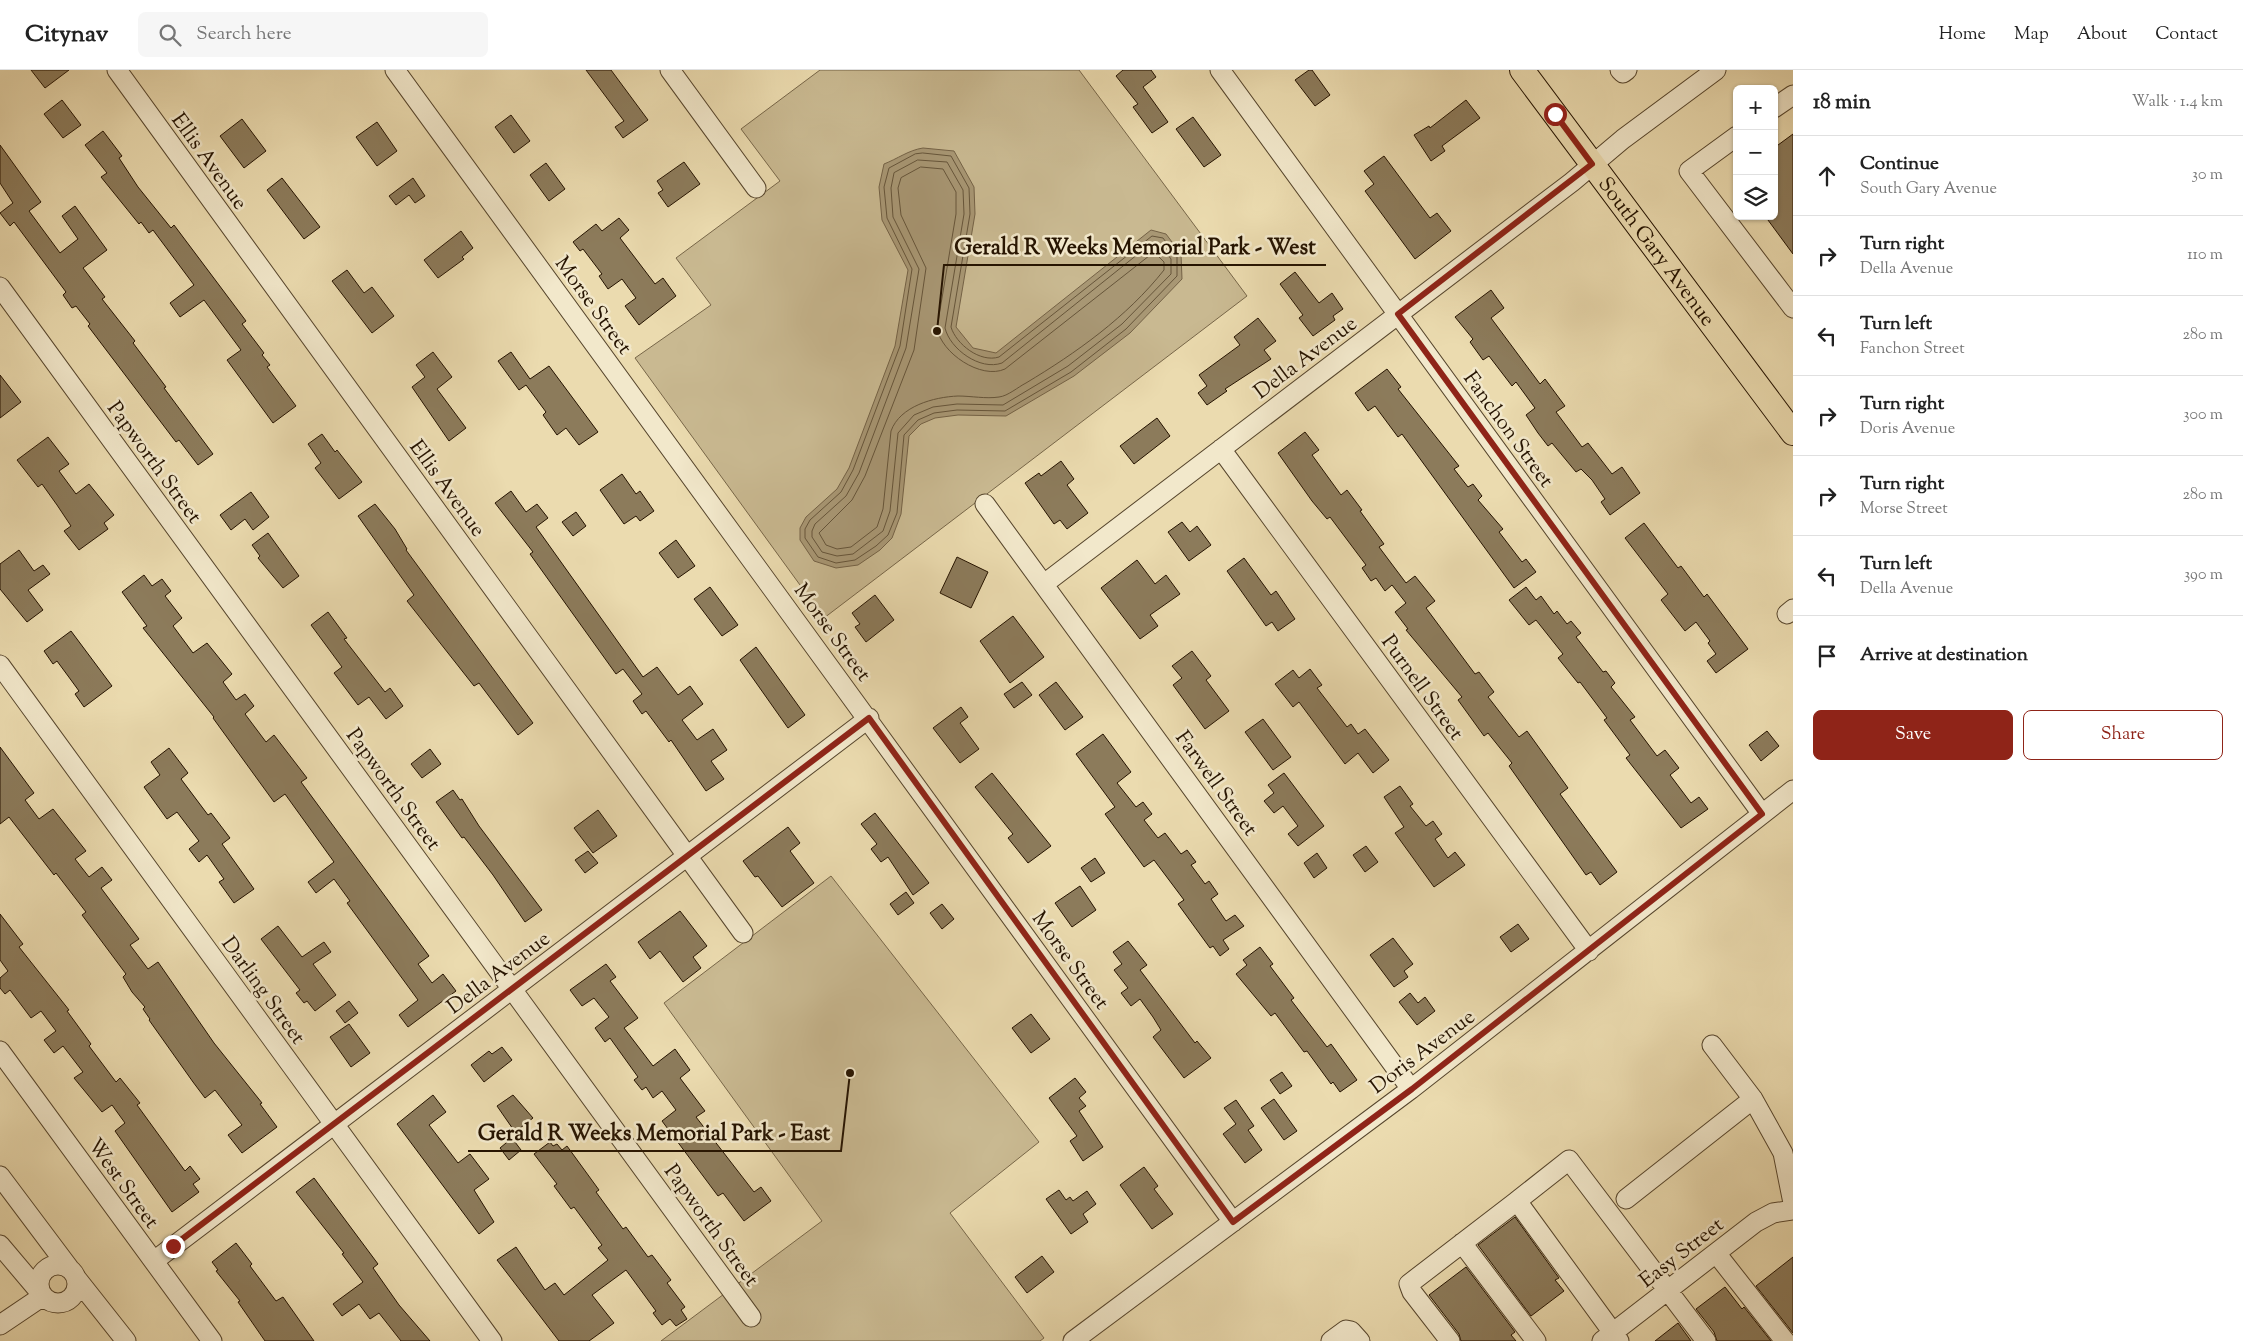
<!DOCTYPE html>
<meta charset="utf-8">
<style>
body{margin:0;font-family:"Sorts Mill Goudy",serif;background:#f6f6f6;color:#222}
.controls{position:absolute;right:15px;top:15px;display:grid;overflow:hidden;border-radius:8px;box-shadow:0 1px 4px #0004}
.controls button{width:45px;height:45px;display:grid;place-items:center;padding:0;border:0;border-bottom:1px solid #e0e0e0;background:#fff;color:#222;font:25px sans-serif}
.stop{position:absolute;width:15px;height:15px;margin:-11px;border:4px solid #8f2418;border-radius:50%;background:#fff}
.stop.end{background:#8f2418;border-color:#fff;box-shadow:0 1px 5px #0008}
.list{margin:0;padding:0;list-style:none}
h2{display:flex;justify-content:space-between;align-items:center;height:65px;margin:0;padding:0 20px;font-size:21px}
h2 small{font-size:16px;font-weight:400;color:#767676}
.list li{display:grid;grid-template-columns:32px 1fr auto;gap:15px;align-items:center;box-sizing:border-box;height:80px;padding:0 20px;border-top:1px solid #e0e0e0}
.list b{display:block;font-size:19px;white-space:nowrap}
.list p{margin:0;font-size:16px;white-space:nowrap;color:#767676}
.list em{font-size:16px;font-style:normal;color:#767676}
.actions{display:flex;gap:10px;padding:15px 20px}
.actions a{flex:1;padding:11px 0;border:1px solid #8f2418;border-radius:8px;text-align:center;font-size:18px;color:#8f2418}
.actions .main{background:#8f2418;color:#fff}
.icon{flex:none;width:28px;height:28px;fill:none;stroke:currentColor;stroke-width:2;stroke-linecap:round;stroke-linejoin:round}
.map{position:relative;flex:none;width:1793px;height:1271px;overflow:hidden}
header{display:flex;align-items:center;gap:30px;box-sizing:border-box;height:70px;padding:0 25px;background:#fff;border-bottom:1px solid #e0e0e0}
header strong{font-size:24px}
nav{display:flex;gap:28px;margin-inline-start:auto;font-size:18px}
.search{width:350px;height:45px;background:#f6f6f6;display:flex;align-items:center;gap:12px;box-sizing:border-box;padding:0 18px;border-radius:8px;color:#767676;font-size:19px}
main{display:flex}
aside{flex:1;background:#fff}
.map>svg:first-child{display:block}
.green{fill:#c9b991;stroke:#776648}
.water{fill:#a89774;stroke:#746246}
.lines{fill:none;stroke-linecap:round;stroke-linejoin:round}
.shore{stroke:#66553a;stroke-width:1}
.building{fill:#8c7b5b;stroke:#251300}
.minor-casing{stroke:#56452c;stroke-width:21}
.major-casing{stroke:#251300;stroke-width:26}
.minor{stroke:#f2e8cb;stroke-width:19}
.major{stroke:#ebdbaf;stroke-width:24}
.route{stroke:#8f2418;stroke-width:6}
.labels{text-anchor:middle;stroke-width:5;stroke-linejoin:round;paint-order:stroke}
.street-label{font-size:21px;fill:#251300;stroke:#f2e8cb}
.leader{fill:none;stroke:#251300;stroke-width:2}
.callout-dot{fill:#251300;stroke:#f2e8cb;stroke-width:2}
.callout-label{font-size:22px;text-anchor:middle;font-weight:bold;fill:#251300;stroke:#f2e8cb;stroke-width:5;stroke-linejoin:round;paint-order:stroke}
</style>
<header>
<strong>Citynav</strong>
<div class="search"><svg class="icon" aria-label="search" viewBox="0 0 24 24"><circle cx="10" cy="10" r="6"/><path d="M15 15l6 6"/></svg>Search here</div>
<nav><a>Home</a><a>Map</a><a>About</a><a>Contact</a></nav>
</header>
<main>
<div class="map">
<svg width="1793" height="1271" viewBox="0 0 1793 1271">
<rect width="100%" height="100%" fill="#ebdbaf"/>
<filter id="stains"><feTurbulence type="fractalNoise" baseFrequency=".004" numOctaves="4"/><feColorMatrix values="0 0 0 0 .2 0 0 0 0 .09 0 0 0 0 .02 0 0 0 .5 -.17"/></filter>
<radialGradient id="worn" r=".72"><stop offset=".6" stop-color="#630" stop-opacity="0"/><stop offset="1" stop-color="#630" stop-opacity=".3"/></radialGradient>
<path class="green" d="M820,0H1079L1247,226L824,548L635,288L711,235L676,188L780,111L741,59Z
M831,806L1039,1072L950,1143L1044,1268L1040,1271H661L822,1151L664,933Z"/>
<path class="water" d="M923,78L954,81L974,117L975,144L956,257L973,278L996,283L1151,160L1166,164L1181,184L1182,209L1130,263L1074,306L1006,346L958,345L935,348L921,354L909,366L901,444L892,468L880,480L858,495L836,498L814,491L800,470V458L806,447L837,419L849,398L895,276L908,200L882,150L879,117L884,94C897,89 909,80 923,78Z"/>
<g class="lines">
<path class="shore" d="M923,83L951,86L969,118L970,144L951,257C956,274 980,293 999,287L1152,166L1163,168L1177,187V206L1126,259L1071,302L1005,341L957,340L934,343L918,350L904,365L897,443L888,465L876,476L855,490L836,493L818,487L805,468V459L810,450L841,422L853,400L900,276L912,199L887,148L884,117L889,98L915,84Z
M918,90L947,92L963,120L964,144L945,258C950,279 980,301 1002,293L1153,172L1160,174L1171,189V204L1122,254L1068,296L1003,335L957,334L933,337L914,345L898,363L890,441L883,461L853,484L837,486L822,482L812,467V461L815,454L846,426L859,403L906,278L919,199L893,147L891,118L894,103Z
M921,97L943,99L956,122V144L937,258C941,283 981,310 1005,299L1154,182L1164,192V200C1127,247 1076,283 1026,313C1018,317 1008,326 999,327C986,329 971,326 958,326C934,327 900,336 891,361L883,439L877,457L851,477L837,479L826,475L819,463L852,430L865,406L914,280L926,198L901,145L898,118L901,108Z"/>
</g>
<path class="building" d="M31,0H69L45,18Z
M586,0H611L648,50L623,68L615,57L624,51Z
M1123,0H1151L1156,7L1143,17L1168,52L1152,63L1133,37L1138,34L1116,6Z
M1309,0H1312L1330,25L1315,36L1295,10Z
M62,30L81,55L63,68L44,44Z
M1466,30L1480,48L1442,76L1445,81L1431,91L1414,65L1429,56L1430,58Z
M511,45L530,71L514,83L495,57Z
M1193,47L1221,85L1204,97L1176,59Z
M242,49L266,81L244,98L220,66Z
M377,52L397,81L377,96L356,67Z
M103,61L122,86L119,88L138,117L171,158L174,155L246,251L242,254L264,283L262,285L270,295L267,297L296,336L273,353L227,290L241,280L204,230L180,247L170,233L194,215L153,160L149,163L141,152L139,154L101,107L107,103L85,75Z
M1793,64V184L1765,146H1774V78Z
M0,75L41,132L29,141L60,183L78,169L62,146L75,136L107,180L83,198L105,227L102,229L135,271L133,273L166,317L164,318L213,384L198,395L179,370L176,372L88,256L90,254L76,236L72,238L63,225L66,222L14,152L10,156L0,143L13,133L0,113Z
M1384,86L1430,148L1437,143L1451,161L1415,189L1365,121L1374,114L1364,101Z
M684,92L700,114L668,137L658,123L663,120L657,111Z
M546,93L565,119L549,131L530,105Z
M282,108L320,157L304,169L267,120Z
M413,108L425,126L415,133L409,125L396,135L389,126Z
M619,148L629,160L620,168L655,214L663,208L676,226L639,255L625,236L636,228L622,209L608,219L599,206L602,204L583,179L580,181L573,172L596,154L602,161Z
M461,161L473,178L462,187L464,189L438,208L424,190Z
M347,200L364,223L372,217L394,246L372,263L332,211Z
M1295,202L1319,233L1332,223L1343,239L1333,246L1335,250L1313,266L1299,248L1303,245L1280,214Z
M1491,220L1504,238L1491,248L1540,314L1545,309L1565,336L1556,342L1582,377L1588,373L1612,404L1622,397L1640,423L1610,445L1601,432L1605,429L1592,410L1581,399L1576,402L1552,373L1548,376L1538,363L1526,345L1535,338L1516,312L1512,316L1489,286L1483,290L1470,272L1473,269L1455,247Z
M1258,248L1276,271L1264,280L1271,289L1225,319L1227,321L1207,335L1198,323L1207,316L1199,305L1240,275L1234,267Z
M433,282L452,307L437,319L466,358L449,371L412,317L425,307L416,295Z
M511,282L530,309L549,296L598,362L579,375L566,358L557,365L543,345L546,342L526,315L519,320L498,291Z
M1387,299L1401,317L1398,319L1459,396L1454,399L1468,417L1473,414L1482,426L1478,430L1503,459L1499,462L1522,492L1526,489L1536,502L1514,518L1402,364L1398,367L1375,336L1368,341L1355,323Z
M0,305L21,332L0,348Z
M1157,348L1170,366L1134,394L1120,376Z
M1305,362L1319,380L1312,385L1341,425L1347,420L1362,440L1360,441L1384,474L1379,477L1406,513L1415,506L1435,531L1426,538L1475,604L1479,602L1494,622L1488,627L1492,632L1519,667L1527,661L1568,718L1560,724L1617,802L1600,815L1591,802L1586,805L1509,696L1512,693L1488,663L1484,666L1458,630L1462,627L1406,560L1408,559L1395,542L1406,533L1392,515L1385,521L1376,508L1371,511L1362,498L1366,495L1330,447L1327,449L1312,431L1278,383Z
M322,364L335,382L337,380L362,412L339,429L315,398L321,393L308,374Z
M48,367L69,394L59,401L76,424L89,414L114,445L104,453L108,459L79,480L64,461L71,456L57,435L42,414L38,417L17,390Z
M1061,391L1074,409L1067,415L1088,443L1067,459L1060,450L1054,454L1025,413L1039,403L1041,406Z
M622,404L636,424L640,421L654,441L640,451L636,446L624,454L600,420Z
M511,421L526,442L537,434L548,448L536,457L643,607L657,597L678,625L690,616L703,634L682,650L697,670L713,659L727,680L711,691L724,709L706,721L671,670L669,672L646,641L642,644L633,631L642,624L623,599L616,604L530,484L533,482L495,433Z
M251,422L269,447L253,460L245,449L231,460L220,445Z
M375,434L395,459L407,479L406,480L533,653L518,665L479,613L474,616L407,531L414,525L358,446Z
M576,442L586,456L573,466L562,452Z
M1182,452L1190,462L1197,456L1211,475L1189,491L1168,462Z
M1644,453L1678,498L1681,496L1704,527L1707,524L1748,579L1716,603L1707,591L1716,584L1708,573L1710,571L1696,552L1685,561L1661,530L1668,524L1625,468Z
M268,463L299,506L283,518L258,488L260,486L252,475Z
M676,470L695,496L678,508L659,483Z
M19,480L34,501L43,495L50,504L28,520L43,540L27,552L0,519V494Z
M957,487L988,502L971,538L940,523Z
M1244,488L1271,525L1276,521L1295,549L1278,561L1272,552L1266,556L1227,501Z
M1137,490L1155,514L1166,505L1180,524L1150,545L1158,556L1140,569L1101,518Z
M144,505L152,516L162,509L171,521L165,526L182,548L173,556L193,583L207,573L232,604L223,612L236,630L245,624L254,636L245,644L266,672L274,665L307,708L301,712L429,886L418,894L432,913L443,904L456,921L408,957L399,945L418,930L347,833L350,831L334,809L316,823L308,812L334,792L285,724L274,732L213,648L214,647L143,558L147,556L122,522Z
M710,517L738,555L722,566L694,529Z
M1526,517L1536,530L1541,526L1554,544L1557,541L1567,554L1571,551L1581,563L1576,567L1603,602L1606,601L1615,613L1611,617L1635,647L1630,650L1657,686L1665,680L1679,698L1670,705L1691,733L1699,727L1708,739L1681,758L1626,688L1630,685L1604,650L1607,648L1580,612L1578,613L1558,588L1563,584L1536,550L1529,555L1509,530Z
M875,525L894,550L866,572L855,557L860,554L852,543Z
M328,542L347,568L344,569L385,622L390,618L403,636L386,649L369,627L358,635L334,603L342,597L311,555Z
M1013,546L1044,587L1010,613L980,571Z
M71,561L112,616L84,637L75,624L79,621L71,610L57,591L53,594L44,581Z
M756,577L805,645L788,658L740,590Z
M1192,581L1211,606L1206,610L1229,641L1205,659L1173,615L1182,608L1172,596Z
M1310,599L1322,615L1317,618L1347,657L1351,654L1358,664L1365,659L1389,690L1373,703L1358,683L1345,694L1299,632L1293,637L1275,614L1293,600L1299,608Z
M1022,612L1032,625L1014,638L1004,624Z
M1056,612L1083,647L1065,660L1039,625Z
M961,637L968,647L960,653L979,679L960,693L933,658Z
M1263,649L1291,687L1273,700L1245,662Z
M1767,661L1779,676L1761,691L1749,675Z
M1103,664L1131,702L1117,713L1136,737L1143,732L1152,744L1144,750L1158,768L1165,763L1181,784L1187,780L1196,792L1191,795L1205,814L1209,811L1218,824L1211,829L1226,851L1235,845L1244,856L1223,870L1229,879L1220,886L1213,876L1210,878L1178,834L1184,830L1154,790L1144,797L1105,744L1115,737L1076,684Z
M0,677L34,723L25,730L39,749L53,739L86,781L75,789L89,807L102,797L112,810L101,818L139,869L130,875L148,899L158,892L214,973L262,1033L260,1034L277,1057L242,1083L228,1065L242,1055L215,1020L205,1028L193,1012L149,950L150,949L143,939L145,937L132,922L123,907L126,904L82,845L86,842L56,803L54,805L9,747L0,754Z
M169,678L188,703L181,709L208,745L211,743L230,768L222,774L254,819L234,833L219,812L224,809L207,785L199,792L189,779L199,771L177,742L167,749L144,717L160,705L151,692Z
M430,679L441,694L422,708L411,694Z
M992,703L1051,776L1028,793L1008,768L1013,764L975,717Z
M1284,703L1324,756L1298,776L1288,764L1298,756L1283,736L1274,743L1264,731L1274,723L1268,715Z
M1400,716L1413,734L1410,736L1426,756L1433,751L1442,764L1435,769L1448,788L1455,782L1465,795L1434,817L1395,763L1404,757L1384,727Z
M453,720L460,730L462,729L479,756L542,840L525,852L493,805L464,767L462,768L436,732Z
M598,740L617,766L593,783L574,758Z
M875,743L929,813L913,825L888,787L881,792L871,779L877,774L861,754Z
M788,757L800,773L790,781L814,813L782,837L758,806L755,807L743,791Z
M1366,776L1378,792L1365,802L1353,785Z
M588,781L598,793L585,803L575,790Z
M1317,783L1327,798L1314,808L1304,793Z
M1095,788L1105,803L1091,812L1081,798Z
M1080,816L1096,840L1072,857L1055,833Z
M906,822L914,833L898,845L890,834Z
M942,834L954,849L942,859L930,843Z
M680,841L707,876L693,887L701,898L683,912L660,881L650,889L638,872Z
M0,844L23,874L19,877L69,940L67,941L91,974L89,976L116,1012L120,1008L140,1033L137,1035L185,1101L190,1096L200,1109L193,1114L199,1122L172,1142L115,1061L125,1053L112,1035L102,1042L74,1008L83,1002L63,976L54,983L44,970L56,961L41,941L31,948L10,920L5,924L0,918V908L8,901L0,890Z
M1518,854L1529,869L1511,882L1500,867Z
M278,856L302,887L324,872L331,882L313,894L336,925L315,941L307,931L304,933L296,923L300,920L261,869Z
M1393,868L1413,894L1404,901L1408,907L1394,917L1370,885Z
M1128,871L1147,895L1140,900L1195,973L1197,971L1211,988L1184,1008L1153,967L1161,960L1153,947L1140,929L1131,936L1121,923L1128,918L1114,900L1122,894L1113,882Z
M1260,877L1273,894L1270,896L1294,928L1291,930L1327,977L1331,974L1357,1010L1340,1022L1333,1012L1331,1014L1307,981L1304,982L1275,943L1271,946L1236,904L1247,895L1243,890Z
M606,894L616,907L610,911L638,948L624,958L653,996L675,979L690,1000L680,1008L705,1041L696,1047L754,1122L761,1117L771,1131L744,1151L723,1123L718,1126L662,1051L676,1040L662,1021L653,1028L646,1017L642,1020L634,1010L638,1007L610,968L605,972L595,958L609,947L594,928L582,936L570,920Z
M1410,923L1418,933L1425,927L1435,941L1417,955L1399,932Z
M349,931L358,943L345,953L336,941Z
M1031,944L1050,969L1031,983L1012,958Z
M349,954L370,983L351,997L330,967Z
M502,977L512,990L484,1012L471,995L489,981L492,984Z
M1282,1002L1292,1016L1280,1024L1270,1010Z
M1075,1008L1086,1022L1079,1028L1086,1036L1079,1041L1103,1077L1083,1091L1070,1071L1077,1066L1049,1028Z
M433,1025L446,1042L429,1055L458,1093L470,1084L489,1109L474,1120L494,1152L479,1164L397,1054Z
M513,1025L533,1048L515,1062L497,1036Z
M1274,1029L1297,1061L1284,1070L1261,1038Z
M1236,1030L1254,1056L1248,1060L1262,1080L1245,1093L1223,1064L1236,1054L1224,1038Z
M512,1068L521,1080L509,1090L500,1078Z
M550,1072L553,1076L557,1074L562,1080L567,1076L599,1120L596,1122L623,1159L626,1157L648,1187L652,1185L671,1210L667,1213L685,1237L681,1240L687,1249L676,1256L670,1249L662,1255L653,1243L656,1241L626,1200L592,1225L614,1253L589,1271H559L543,1250L497,1190L516,1177L545,1220L555,1213L564,1225L608,1190L598,1178L602,1175L574,1137L571,1139L554,1116L557,1114L534,1084Z
M1144,1097L1158,1116L1154,1119L1173,1144L1152,1159L1120,1115Z
M314,1108L378,1194L373,1198L399,1235L430,1271H401L379,1243L370,1249L359,1234L342,1246L333,1234L363,1212L342,1184L344,1183L296,1122Z
M1059,1120L1066,1130L1070,1127L1073,1131L1087,1121L1096,1134L1083,1144L1088,1152L1071,1164L1046,1129Z
M1515,1147L1559,1208L1555,1210L1564,1221L1531,1246L1478,1175Z
M236,1173L252,1194L250,1196L276,1231L283,1227L314,1271H265L238,1232L240,1231L216,1201L218,1200L212,1192Z
M1042,1186L1054,1202L1027,1223L1015,1207Z
M1793,1187V1263L1756,1216Z
M1466,1197L1515,1262L1511,1265L1516,1271H1461L1459,1264L1429,1225Z
M1725,1217L1742,1239L1744,1237L1771,1271H1717L1714,1262L1696,1239Z
M1678,1253L1691,1271H1655Z"/>
<g class="lines">
<defs>
<path id="minor" d="M117,0L743,863
M395,0L1233,1152
M670,0L756,118
M1220,0L1762,744
M1620,0L1623,3L1627,0
M1774,38L1793,25
M1737,66L1689,101L1793,238
M0,217L751,1247
M1221,379L1589,881
M985,434L1411,1019
M1044,514L1572,112L1623,69L1716,0
M1787,544L1793,539
M0,595L492,1271
M1712,975L1753,1029
M0,981L212,1271
M0,1106L69,1198
M1626,1129L1753,1029L1783,1083L1793,1133
M1517,1131L1569,1090L1706,1271
M1462,1173L1536,1271
M0,1175L43,1226L0,1255
M1716,1183L1785,1271
M154,1191L869,648
M39 1214a19 19 0 1 1 38 0a19 19 0 1 1-38 0Z
M77,1209L126,1271
M1073,1271L1411,1019L1793,720
M1331,1271L1346,1260L1351,1261L1360,1271
M1450,1271L1412,1222L1409,1214L1517,1131L1619,1271
M1602,1271L1756,1152L1773,1143L1793,1140"/>
<g id="major">
<path id="s1" d="M1522,0L1793,363"/>
</g>
</defs>
<use href="#minor" class="minor-casing"/>
<use href="#major" class="major-casing"/>
<use href="#minor" class="minor"/>
<use href="#major" class="major"/>
</g>
<g class="lines">
<path class="route" d="M173,1176L869,648L1233,1152L1412,1019L1762,744L1398,244L1592,94L1555,44"/>
</g>
<g class="labels">
<g class="street-label">
<text transform="translate(210 91) rotate(54)" y="7">Ellis Avenue</text>
<text dy="7" stroke="none"><textPath href="#s1" startOffset="226">South Gary Avenue</textPath></text>
<text transform="translate(594 235) rotate(54)" y="7">Morse Street</text>
<text transform="translate(1305 287) rotate(-37)" y="7">Della Avenue</text>
<text transform="translate(1509 359) rotate(54)" y="7">Fanchon Street</text>
<text transform="translate(155 392) rotate(54)" y="7">Papworth Street</text>
<text transform="translate(448 418) rotate(54)" y="7">Ellis Avenue</text>
<text transform="translate(833 562) rotate(54)" y="7">Morse Street</text>
<text transform="translate(1423 617) rotate(54)" y="7">Purnell Street</text>
<text transform="translate(1217 713) rotate(54)" y="7">Farwell Street</text>
<text transform="translate(394 719) rotate(54)" y="7">Papworth Street</text>
<text transform="translate(1071 890) rotate(54)" y="7">Morse Street</text>
<text transform="translate(498 902) rotate(-37)" y="7">Della Avenue</text>
<text transform="translate(264 920) rotate(54)" y="7">Darling Street</text>
<text transform="translate(1422 981) rotate(-37)" y="7">Doris Avenue</text>
<text transform="translate(124 1113) rotate(54)" y="7">West Street</text>
<text transform="translate(712 1155) rotate(54)" y="7">Papworth Street</text>
<text transform="translate(1681 1182) rotate(-38)" y="7">Easy Street</text>
</g>
</g>
<path class="leader" d="M937 261L944 195H1326M850 1003L841 1081H468"/>
<g class="callout-dot">
<circle cx="937" cy="261" r="5"/>
<circle cx="850" cy="1003" r="5"/>
</g>
<g class="callout-label">
<text x="1135" y="184">Gerald R Weeks Memorial Park - West</text>
<text x="654" y="1070">Gerald R Weeks Memorial Park - East</text>
</g>
<rect width="100%" height="100%" filter="url(#stains)"/>
<rect width="100%" height="100%" fill="url(#worn)"/>
</svg>
<div class="controls">
<button>+</button>
<button>−</button>
<button><svg class="icon" aria-label="layers" viewBox="0 0 24 24"><path d="M12 4l9 5-9 5-9-5zM3 14l9 5 9-5"/></svg></button>
</div>
<div class="stop" style="left:1555px;top:44px"></div>
<div class="stop end" style="left:173px;top:1176px"></div>
</div>
<aside>
<h2>18 min<small>Walk · 1.4 km</small></h2>
<ul class="list">
<li><svg class="icon" aria-label="ahead" viewBox="0 0 24 24"><path d="M12 20V5M6 11l6-6 6 6"/></svg><div><b>Continue</b><p>South Gary Avenue</p></div><em>30 m</em></li>
<li><svg class="icon" aria-label="right" viewBox="0 0 24 24"><path d="M7 20v-9h11M14 6l5 5-5 5"/></svg><div><b>Turn right</b><p>Della Avenue</p></div><em>110 m</em></li>
<li><svg class="icon" aria-label="left" viewBox="0 0 24 24"><path d="M17 20v-9H6M10 6l-5 5 5 5"/></svg><div><b>Turn left</b><p>Fanchon Street</p></div><em>280 m</em></li>
<li><svg class="icon" aria-label="right" viewBox="0 0 24 24"><path d="M7 20v-9h11M14 6l5 5-5 5"/></svg><div><b>Turn right</b><p>Doris Avenue</p></div><em>300 m</em></li>
<li><svg class="icon" aria-label="right" viewBox="0 0 24 24"><path d="M7 20v-9h11M14 6l5 5-5 5"/></svg><div><b>Turn right</b><p>Morse Street</p></div><em>280 m</em></li>
<li><svg class="icon" aria-label="left" viewBox="0 0 24 24"><path d="M17 20v-9H6M10 6l-5 5 5 5"/></svg><div><b>Turn left</b><p>Della Avenue</p></div><em>390 m</em></li>
<li><svg class="icon" aria-label="arrive" viewBox="0 0 24 24"><path d="M6 21V4h12l-3 4 3 4H6"/></svg><div><b>Arrive at destination</b></div></li>
</ul>
<div class="actions"><a class="main">Save</a><a>Share</a></div>
</aside>
</main>
